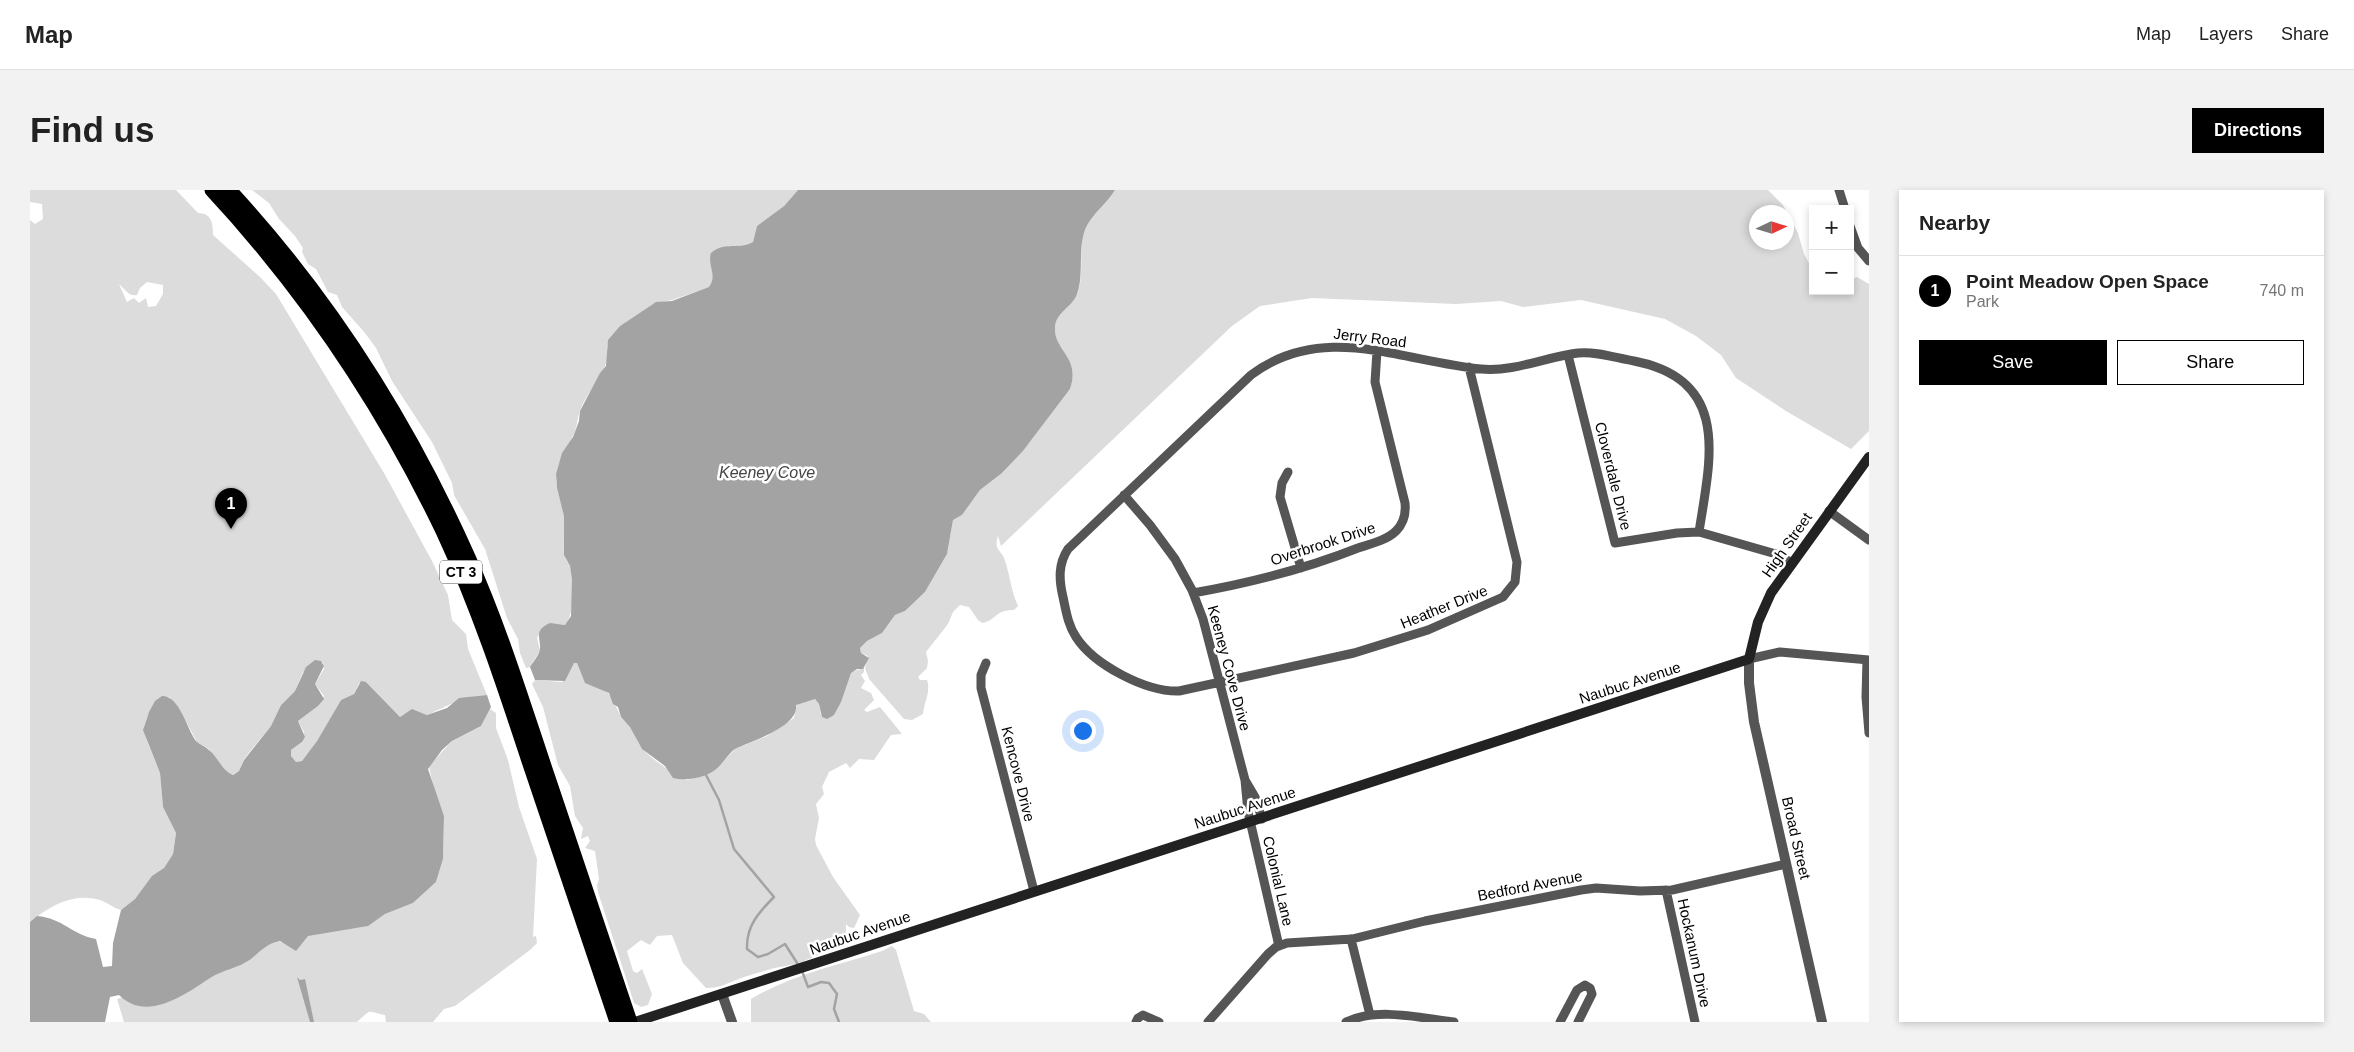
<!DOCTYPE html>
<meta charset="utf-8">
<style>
body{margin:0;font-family:Helvetica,sans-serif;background:#f2f2f2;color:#222}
.controls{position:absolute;right:15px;top:15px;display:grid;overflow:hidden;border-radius:0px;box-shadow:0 2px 8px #0003}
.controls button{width:45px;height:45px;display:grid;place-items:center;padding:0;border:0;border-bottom:1px solid #e0e0e0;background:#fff;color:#222;font:25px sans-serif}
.compass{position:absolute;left:1719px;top:15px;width:45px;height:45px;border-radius:50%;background:#fff;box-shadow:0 2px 8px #0003;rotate:86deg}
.you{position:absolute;left:1052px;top:540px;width:18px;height:18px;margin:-12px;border:4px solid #fff;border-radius:50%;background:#1a73e8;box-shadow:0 0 0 8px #1a73e833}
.badge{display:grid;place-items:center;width:32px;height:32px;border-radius:50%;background:#000;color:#fff;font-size:16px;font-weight:700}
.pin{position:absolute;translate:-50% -41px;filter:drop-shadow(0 1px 2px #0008)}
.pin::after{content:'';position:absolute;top:26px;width:18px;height:15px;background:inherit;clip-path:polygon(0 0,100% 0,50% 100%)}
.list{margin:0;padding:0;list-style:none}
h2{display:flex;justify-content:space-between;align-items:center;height:65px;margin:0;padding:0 20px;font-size:21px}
h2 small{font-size:16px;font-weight:400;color:#767676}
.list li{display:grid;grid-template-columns:32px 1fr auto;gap:15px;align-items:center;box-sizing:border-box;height:70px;padding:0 20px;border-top:1px solid #e0e0e0}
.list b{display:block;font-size:19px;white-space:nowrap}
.list p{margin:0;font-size:16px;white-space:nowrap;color:#767676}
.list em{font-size:16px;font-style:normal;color:#767676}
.actions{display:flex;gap:10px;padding:15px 20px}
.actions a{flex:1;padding:11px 0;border:1px solid #000;border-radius:0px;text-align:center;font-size:18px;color:#000}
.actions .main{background:#000;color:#fff}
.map{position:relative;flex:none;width:1839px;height:832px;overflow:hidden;border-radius:0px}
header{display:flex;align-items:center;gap:30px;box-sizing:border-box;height:70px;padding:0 25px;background:#fff;border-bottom:1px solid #e0e0e0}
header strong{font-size:24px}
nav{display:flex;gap:28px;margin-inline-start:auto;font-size:18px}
.intro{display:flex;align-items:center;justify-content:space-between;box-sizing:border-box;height:120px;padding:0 30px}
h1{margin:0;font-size:35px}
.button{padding:12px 22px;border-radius:0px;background:#000;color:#fff;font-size:18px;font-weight:700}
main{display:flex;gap:30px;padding:0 30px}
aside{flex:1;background:#fff;border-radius:0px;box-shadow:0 2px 8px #0003}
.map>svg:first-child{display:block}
.green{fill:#dcdcdc;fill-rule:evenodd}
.water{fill:#a3a3a3}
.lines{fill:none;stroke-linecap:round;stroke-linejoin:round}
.stream{stroke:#a3a3a3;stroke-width:2.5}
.minor{stroke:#555;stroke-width:9}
.tertiary{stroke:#555;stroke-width:10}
.secondary{stroke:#222;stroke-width:10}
.motorway{stroke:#000;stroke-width:15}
.labels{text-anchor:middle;stroke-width:5;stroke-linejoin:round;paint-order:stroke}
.shield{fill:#fff;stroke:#4c4c4c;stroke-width:1}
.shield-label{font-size:14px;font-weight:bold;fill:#000}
.street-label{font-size:15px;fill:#000;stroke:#fff}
.water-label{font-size:16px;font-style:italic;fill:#444;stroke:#fff}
</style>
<header>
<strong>Map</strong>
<nav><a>Map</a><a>Layers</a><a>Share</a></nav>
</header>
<div class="intro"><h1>Find us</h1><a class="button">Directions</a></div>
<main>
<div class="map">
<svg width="1839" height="832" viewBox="0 0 1839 832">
<rect width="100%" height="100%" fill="#fff"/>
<path class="green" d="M0,0H146L168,23C182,23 183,34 183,45L230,87L246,104L354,283L402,371L418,405L422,430L436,444L438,459L457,505C431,507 420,515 397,525C385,520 381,519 370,527L336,492L329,493L324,504L311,510L287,551L272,571L266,572L261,566V560L272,552L274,542L268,531L284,519L294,506L285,494L294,479L293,472L273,482L265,501L251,515L241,536L214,569L209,581L202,585L196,582L179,559L167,552L150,520L139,507L117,527L114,537L117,551L130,583L133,617L146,643L143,664L134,678L119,691L105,709L91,720C83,718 77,712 70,710C43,702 20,716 0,732V30L5,34L13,29L12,14L0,12ZM117,92L133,95V104L126,116L118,117L116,108L109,113L104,108L97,112L89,94C95,99 99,107 107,105L110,98Z
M222,0H768L754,16L727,36L723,52C709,60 694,51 682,63C677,75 688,85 680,97L642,110L623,114L590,136L577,156C582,181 558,198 550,221C547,229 547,238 543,246C537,260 527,271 526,288C526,300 532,312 534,325C536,337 533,350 534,362C534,367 538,372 540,376C544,390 545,424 535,435L527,434L513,437L507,448L510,460L500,477L496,478L490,463L488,449L477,428L455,359L424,305L422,293L402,252L362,191L346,158L335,143L312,117L307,105L298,102L286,79L278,74L272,62L273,58L265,46L249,29L239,13Z
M1085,0H1738L1753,15L1768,43L1774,64L1783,81V101H1820V90L1827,87L1839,94V241L1821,259L1756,221L1706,188L1691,165L1666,146L1635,129L1551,110L1493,117L1471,111L1426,114L1282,108L1230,116L1202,136L971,356L968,346C967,349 966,353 967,357C969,362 974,365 975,371C980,385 981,401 988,416L984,420C964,420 966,431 952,433L948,430L939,417L930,415L923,422L918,434L896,462L898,471L897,478L888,487L890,490H897C901,502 894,512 893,524L882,530L874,529L839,489L835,478L838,466L831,463L830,458L837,451L852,443L865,425L875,421L895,402L917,364L923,330L932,325L950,300L972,283L993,261L1040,199C1051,167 1024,162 1025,138C1025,122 1043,117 1047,104C1055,85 1048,63 1054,43C1059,26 1076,15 1085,0ZM1726,22H1756V52H1726Z
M544,473H547L553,488C559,492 575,499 579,504C584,511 587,519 591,527C593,531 597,532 599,535C605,542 606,552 613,559C622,570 643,583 657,590L669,587L687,578L705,559L737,546L764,528L767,513L785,509L789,514L791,525H804L821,482L834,478V482L831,485L835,491L831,498L841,503L844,510L834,520L837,522L850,517L872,544L861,545L844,570L829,569L820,578L816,573L799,582L792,597L794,604L786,614L789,628L785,649L786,655L803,687L830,725L824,738L819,737L816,734V742H823L827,749L774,771L773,774C755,774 721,784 706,790C694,795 689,798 676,798L653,773L642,745L627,746L620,755L611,750L597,761L603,781L607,783L612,779L622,804L618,815L611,817L604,813L568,702L567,695L569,689L565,661L555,658L560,651L558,646L551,649L553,638L545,626L540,596L528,575L513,517L502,494L505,490L532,492Z
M460,519L466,523V538L478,570L489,617L507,669L503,747L506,746L507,753L500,760L425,816L414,819L403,832H356L355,825C335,821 343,818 327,832H94L87,809L215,773L236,756L247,751L254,753L278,745L337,736L355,724L383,713L406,692L413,669L414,626L404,600L399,576L422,551L451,536Z
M862,756L866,760L884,821L894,824L901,832H721V809C761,785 808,775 852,761Z"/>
<path class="water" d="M768,0H1085C1076,15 1059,26 1054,43C1048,63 1054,85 1047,104C1043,117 1025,122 1025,138C1024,161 1051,167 1040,199L993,261L972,283L950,300L932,325L923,330L917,364L895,402L875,421L865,425L852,443L837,451L830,458L831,463L839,468L833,479H827L821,483L811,512L804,525L797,529L792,527L789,514L785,509L766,515C769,537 721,551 705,559C700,562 696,569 692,573C682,587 658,592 643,588L635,576L612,559L600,537L591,527L588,517L583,514L579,503L555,493L547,473H544L535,491L505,490L500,477C503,472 509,465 510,459C511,449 503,440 520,433L535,435L541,426L542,389L540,376L534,365V326L527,298L526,284L532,263L543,247L549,231L550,221L570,183L576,176L578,150L590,136L626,112L642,111L679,97C688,85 677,76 681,63C694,51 709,60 723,52L727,36L754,16Z
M285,470L291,471L294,476L285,494L294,509L288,516L268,531L275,547L272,552L261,560V566L266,572L272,571L287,551L311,510L324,504L331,491L336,492L370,527L382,519L397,525L417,518L429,508L457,505L461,517L451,536L422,551L412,560L398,579L414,626L413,669L406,692L383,713L355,724L338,736L278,746L266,761L250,751C237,753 230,762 221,769C209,778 192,780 180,788C153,806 116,832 89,805L80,807L75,832H0V732L7,726C33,728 42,745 66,749L73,777L82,776L83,753L91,720L105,709L122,686L134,678L143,664L146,643L133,617L130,583L113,540L119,522L125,511L132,506C150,506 157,539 166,551C170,555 175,556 179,560C188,567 192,581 203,585L209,581L214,570L241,536L251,515L265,501L276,477Z
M267,787L270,790L275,789L284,832H280Z"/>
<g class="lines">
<path class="stream" d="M676,585L689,610L704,659L744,707C729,722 716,736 717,759L728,767L738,764L755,754L769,776
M772,781L778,797L791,792L799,793L807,804L804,819L809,832"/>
<path class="minor" d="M1809,0L1815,19
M1820,36L1828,58L1839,71
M1538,165L1585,353L1647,343L1669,342L1746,364L1762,373
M1439,177L1487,372L1485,392L1473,407L1398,440L1324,463L1149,501C1116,502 1064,475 1046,447C1038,435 1036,421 1033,407C1029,390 1028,374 1038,359L1221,185C1293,131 1371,171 1451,179C1485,182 1515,167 1548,163C1566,161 1586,168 1604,171C1702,190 1680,270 1669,342
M1258,282L1252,293L1250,307L1271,378
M1094,305L1120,335L1145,369L1162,400L1173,429L1215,590L1218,622L1249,756
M1799,321L1839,350
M1163,403C1220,393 1275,379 1328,358C1341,354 1357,350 1366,341C1374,333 1376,323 1375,313L1345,192L1347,161
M1719,469L1750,462L1839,470
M1837,470L1836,507L1839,543
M956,473L951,485V498L1004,701
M1215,590L1225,607L1232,629
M1636,700L1665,832
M1321,749L1340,825
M1106,832L1108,828L1113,825L1129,832
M1178,832L1238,764L1246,757L1257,753L1322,749L1395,731L1551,700L1566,698L1610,701L1642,700L1756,674
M1316,832C1348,817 1390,828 1424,832
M1530,832L1547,800L1555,795L1560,798L1562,804L1548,832"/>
<path class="tertiary" d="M1719,469V493L1724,532L1792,832
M692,804L702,832"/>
<path class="secondary" d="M605,832L1719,469L1728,432L1741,403L1839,267"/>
<path class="motorway" d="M182,0C276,101 353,216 413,341C448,416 474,495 500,574C529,660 558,746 587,832
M199,0C299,108 378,233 438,367C470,438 493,514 518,588C545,669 573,750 600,832"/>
</g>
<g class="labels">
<rect class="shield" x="410" y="370.5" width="42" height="23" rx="4"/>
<g class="shield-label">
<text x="431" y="387">CT 3</text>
</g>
<g class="street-label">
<text transform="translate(1340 148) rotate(7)" y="5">Jerry Road</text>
<text transform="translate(1583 286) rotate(76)" y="5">Cloverdale Drive</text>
<text transform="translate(1293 354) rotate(-18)" y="5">Overbrook Drive</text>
<text transform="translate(1757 355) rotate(-55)" y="5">High Street</text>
<text transform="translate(1414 417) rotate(-22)" y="5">Heather Drive</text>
<text transform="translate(1199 478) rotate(75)" y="5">Keeney Cove Drive</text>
<text transform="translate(1600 493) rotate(-18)" y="5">Naubuc Avenue</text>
<text transform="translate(988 584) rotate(76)" y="5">Kencove Drive</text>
<text transform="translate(1215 618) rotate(-18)" y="5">Naubuc Avenue</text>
<text transform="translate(1766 648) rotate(77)" y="5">Broad Street</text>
<text transform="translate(1248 691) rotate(77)" y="5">Colonial Lane</text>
<text transform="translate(1500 696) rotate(-11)" y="5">Bedford Avenue</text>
<text transform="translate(830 743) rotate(-19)" y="5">Naubuc Avenue</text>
<text transform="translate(1664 763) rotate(78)" y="5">Hockanum Drive</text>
</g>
<g class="water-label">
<text x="737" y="288">Keeney Cove</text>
</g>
</g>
</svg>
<div class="controls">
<button>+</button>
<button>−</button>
</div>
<svg class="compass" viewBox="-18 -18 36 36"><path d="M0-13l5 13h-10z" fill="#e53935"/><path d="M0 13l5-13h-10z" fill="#767676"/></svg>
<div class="you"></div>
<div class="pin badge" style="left:201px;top:339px">1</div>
</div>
<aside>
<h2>Nearby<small></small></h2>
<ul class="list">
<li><span class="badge">1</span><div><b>Point Meadow Open Space</b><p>Park</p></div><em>740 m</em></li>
</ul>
<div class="actions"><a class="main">Save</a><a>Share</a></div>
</aside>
</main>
